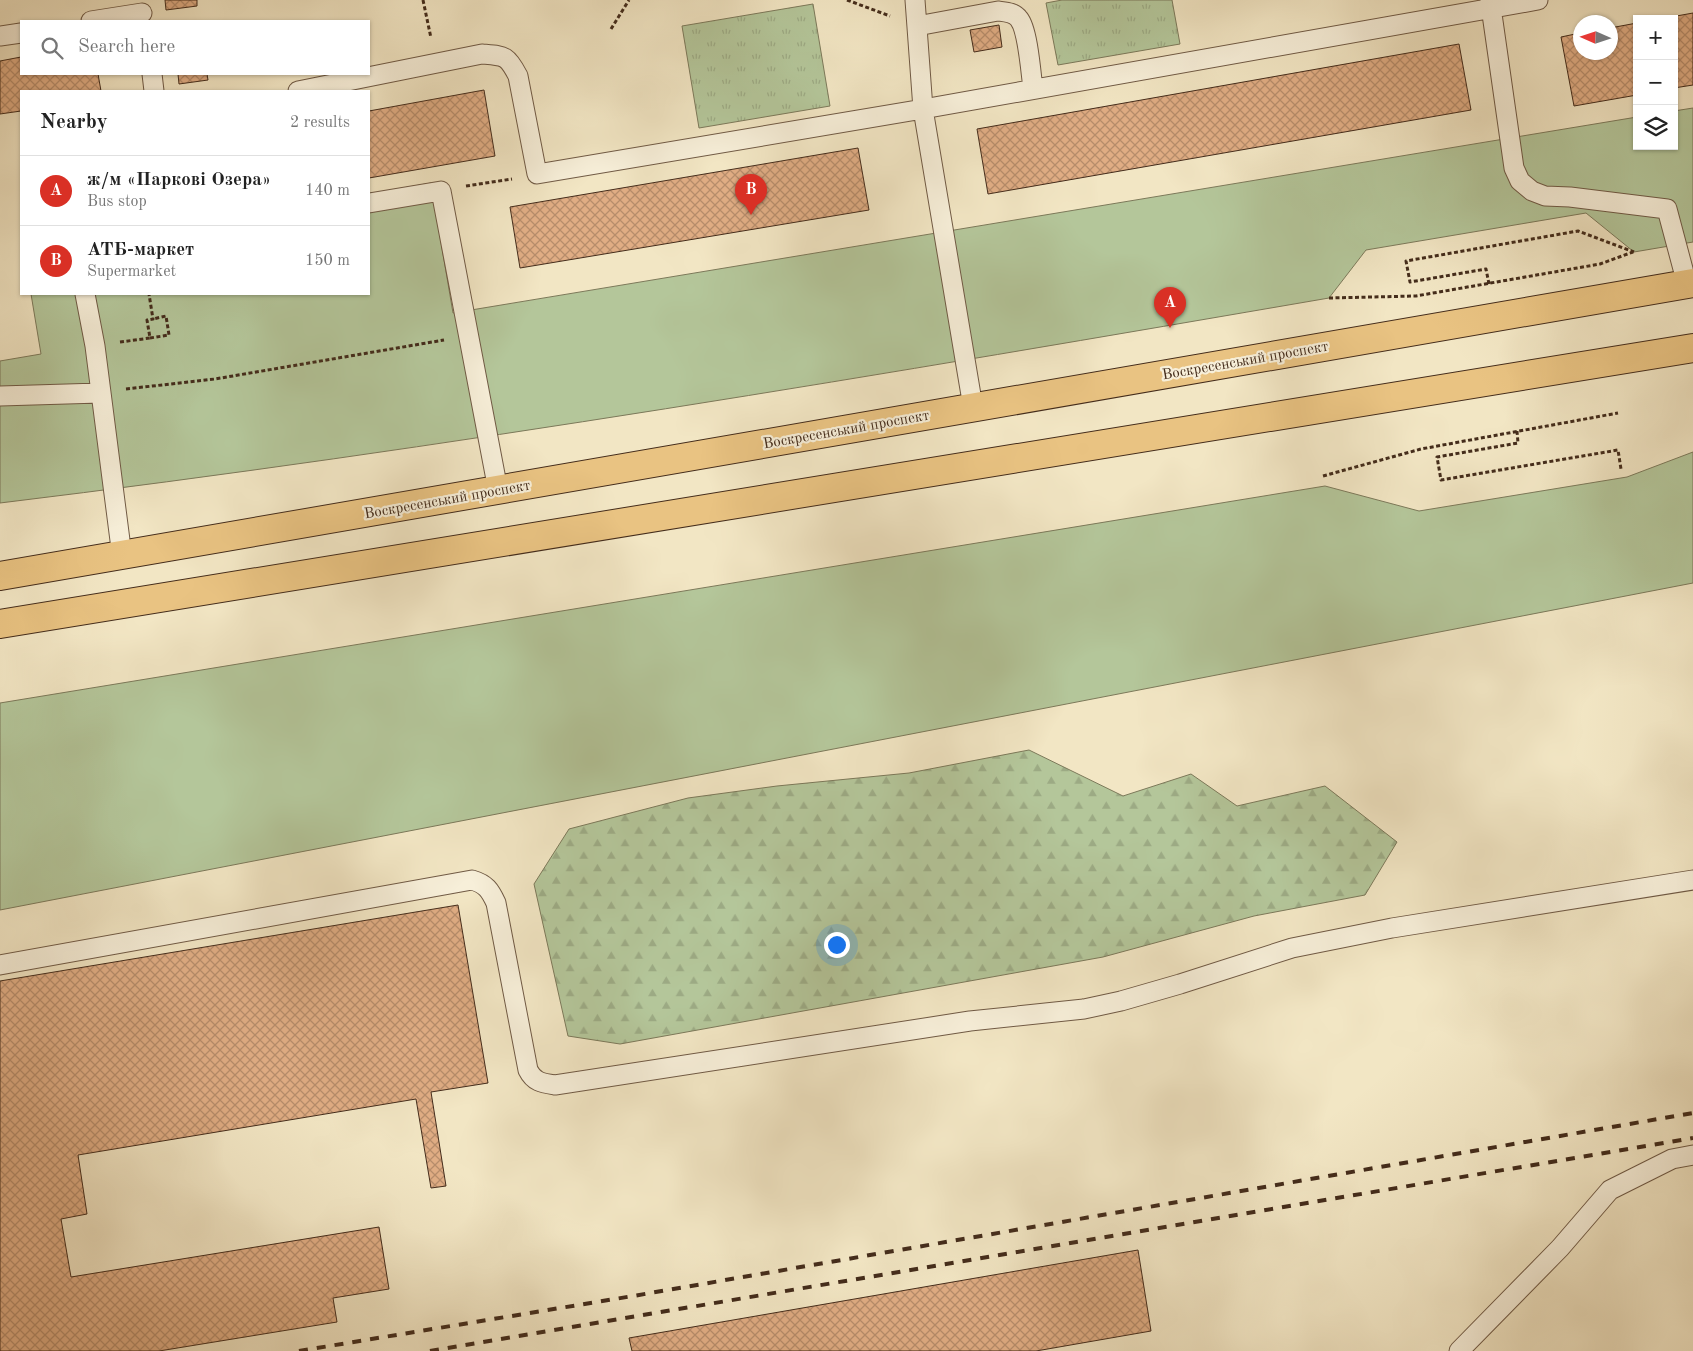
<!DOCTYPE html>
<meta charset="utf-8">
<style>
body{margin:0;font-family:"Old Standard TT",serif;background:#f2f2f2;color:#222}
.controls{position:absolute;right:15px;top:15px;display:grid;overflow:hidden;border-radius:0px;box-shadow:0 1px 4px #0004}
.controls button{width:45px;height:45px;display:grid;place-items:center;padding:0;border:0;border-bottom:1px solid #e0e0e0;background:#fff;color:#222;font:25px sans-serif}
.compass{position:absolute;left:1573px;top:15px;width:45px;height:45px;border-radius:50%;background:#fff;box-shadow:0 1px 4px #0004;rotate:273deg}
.you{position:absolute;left:836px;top:944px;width:18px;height:18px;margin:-12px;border:4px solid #fff;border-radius:50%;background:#1a73e8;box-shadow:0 0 0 8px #1a73e833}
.badge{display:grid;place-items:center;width:32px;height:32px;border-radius:50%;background:#d93025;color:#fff;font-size:16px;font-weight:700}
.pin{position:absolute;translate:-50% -41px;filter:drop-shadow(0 1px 2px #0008)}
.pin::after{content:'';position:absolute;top:26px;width:18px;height:15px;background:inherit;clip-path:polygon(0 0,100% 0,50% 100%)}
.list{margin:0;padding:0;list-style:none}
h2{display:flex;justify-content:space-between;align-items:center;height:65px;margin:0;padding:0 20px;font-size:21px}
h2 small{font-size:16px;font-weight:400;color:#767676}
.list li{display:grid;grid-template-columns:32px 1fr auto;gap:15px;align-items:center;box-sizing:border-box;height:70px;padding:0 20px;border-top:1px solid #e0e0e0}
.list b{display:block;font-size:19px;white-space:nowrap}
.list p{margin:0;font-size:16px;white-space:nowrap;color:#767676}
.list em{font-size:16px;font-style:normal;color:#767676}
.icon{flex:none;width:28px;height:28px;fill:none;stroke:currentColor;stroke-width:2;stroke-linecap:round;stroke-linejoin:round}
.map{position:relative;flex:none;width:1693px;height:1351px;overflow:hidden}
.search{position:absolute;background:#fff;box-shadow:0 1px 4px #0004;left:20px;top:20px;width:350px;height:55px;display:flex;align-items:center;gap:12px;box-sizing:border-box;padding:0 18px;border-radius:0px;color:#767676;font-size:19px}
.panel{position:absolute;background:#fff;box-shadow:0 1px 4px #0004;left:20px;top:90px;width:350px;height:205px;border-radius:0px}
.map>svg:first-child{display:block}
.grass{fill:#b4c69a;stroke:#7c795a}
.forest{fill:url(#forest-firs);stroke:#7c795a}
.park{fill:url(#park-tufts);stroke:#7c795a}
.building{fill:url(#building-cross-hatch);stroke:#442c1b}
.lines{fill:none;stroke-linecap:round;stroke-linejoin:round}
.lane-casing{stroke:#705a45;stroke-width:21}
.primary-casing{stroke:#442c1b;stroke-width:30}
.path{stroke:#442c1b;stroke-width:3;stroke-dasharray:4 2.5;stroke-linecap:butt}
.lane{stroke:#f7efd9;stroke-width:19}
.primary{stroke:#e9c382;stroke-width:28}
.rail{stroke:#442c1b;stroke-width:4;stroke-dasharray:9 9;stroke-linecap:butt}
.labels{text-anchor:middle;stroke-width:4.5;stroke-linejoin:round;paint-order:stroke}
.street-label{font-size:15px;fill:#442c1b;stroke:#f7efd9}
</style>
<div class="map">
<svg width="1693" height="1351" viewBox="0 0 1693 1351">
<defs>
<pattern id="forest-firs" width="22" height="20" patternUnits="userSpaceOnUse" patternTransform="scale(1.25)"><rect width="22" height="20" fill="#b4c69a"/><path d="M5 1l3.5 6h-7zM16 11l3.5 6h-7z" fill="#9caa84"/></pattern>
<pattern id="park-tufts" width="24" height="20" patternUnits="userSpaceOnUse" patternTransform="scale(1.25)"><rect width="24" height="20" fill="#b4c69a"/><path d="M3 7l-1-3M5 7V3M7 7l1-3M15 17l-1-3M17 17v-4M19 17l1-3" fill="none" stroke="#9caa84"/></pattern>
<pattern id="building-cross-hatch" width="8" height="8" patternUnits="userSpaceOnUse" patternTransform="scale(1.25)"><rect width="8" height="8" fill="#e0ad84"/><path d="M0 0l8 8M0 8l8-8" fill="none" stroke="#b78d6b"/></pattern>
</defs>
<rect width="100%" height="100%" fill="#f2e6c4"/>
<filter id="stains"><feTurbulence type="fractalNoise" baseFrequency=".004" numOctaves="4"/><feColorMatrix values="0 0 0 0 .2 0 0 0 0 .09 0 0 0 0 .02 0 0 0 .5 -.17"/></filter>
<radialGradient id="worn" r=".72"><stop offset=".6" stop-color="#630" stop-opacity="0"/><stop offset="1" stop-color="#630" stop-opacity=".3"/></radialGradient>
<path class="grass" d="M1693,108V242L1634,252L1586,213L1366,250L1329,298C887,374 445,449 0,503V361L41,354L31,294H369V194L431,183L453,313L1637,117V146H1674V111Z
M1693,452V583L0,910V703L1325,486L1419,511L1627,477Z"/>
<path class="forest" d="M1029,750L1123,796L1191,774L1237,806L1325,786L1397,842L1365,895L1254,916L1103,957L620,1044L568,1036L534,884L569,829L688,798L777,786L909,773Z"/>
<path class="park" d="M1062,0H1172L1180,44L1058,65L1046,3Z
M813,4L830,106L699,128L682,26Z"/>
<path class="building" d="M165,0H197V6L166,10Z
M1693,13V85L1674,88V19H1660Z
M1637,23V95L1574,106L1561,37L1580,33V52H1610V28Z
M999,25L1002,47L974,52L970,30Z
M1459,44L1471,110L988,194L977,129Z
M21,57V74H98L101,91H21V111L0,114V61Z
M178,74H207L208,80L179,84Z
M484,90L495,156L369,178V111Z
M858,148L869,210L520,268L510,207Z
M458,905L488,1083L431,1092L446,1186L431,1188L416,1099L78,1155L87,1214L61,1219L71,1277L379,1227L389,1289L333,1298L337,1322L159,1351H0V981Z
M1138,1250L1151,1331L1036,1351H632L629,1338Z"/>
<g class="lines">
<defs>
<path id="lane" d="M915,0L923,109L973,407
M1490,0L1514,168L1520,181L1532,191L1545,196L1570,197L1667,209L1687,284
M91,21L142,13
M917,26L998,11C1006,12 1014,12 1019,19C1028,30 1031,74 1033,89
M0,36L21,33
M152,74L154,91
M298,91L482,54C505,56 507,55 518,76L537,174L923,109L1538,0
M369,203L441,191L498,490
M85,294L95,346L122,556
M0,396L100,393
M0,965L472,880C486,884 490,890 496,903L528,1070C534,1082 542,1083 555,1085L970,1021L1084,1009L1121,1001L1180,984L1292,948L1392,928L1693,880
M1459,1351L1560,1248L1610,1190L1672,1159L1693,1155"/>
<path id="primary" d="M0,576L1693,283
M0,624L1693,348"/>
</defs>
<use href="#lane" class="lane-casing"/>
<use href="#primary" class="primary-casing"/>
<path class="path" d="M423,0L431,38
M847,0L890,16
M611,29L629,0
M466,186L512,179
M1489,284L1486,269L1410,282L1406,261L1578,231L1634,252
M1329,298L1416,296L1600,264L1633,252
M150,338L169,335L166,316L153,319
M120,342L150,338L147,320L153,319L149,294
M126,389L215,379L444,340
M1517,431L1518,443L1437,457L1441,480L1618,450L1621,469
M1323,476L1421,449L1618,413"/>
<use href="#lane" class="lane"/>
<use href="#primary" class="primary"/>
<path class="rail" d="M299,1351L633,1296L1693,1113
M430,1351L1693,1138"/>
</g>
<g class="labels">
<g class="street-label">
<text transform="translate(1245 360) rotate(-10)" y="5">Воскресенський проспект</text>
<text transform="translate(846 429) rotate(-10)" y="5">Воскресенський проспект</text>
<text transform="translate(447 499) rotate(-10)" y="5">Воскресенський проспект</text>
</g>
</g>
<rect width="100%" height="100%" filter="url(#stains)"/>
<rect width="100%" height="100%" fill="url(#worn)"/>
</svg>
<div class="controls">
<button>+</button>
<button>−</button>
<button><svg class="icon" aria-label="layers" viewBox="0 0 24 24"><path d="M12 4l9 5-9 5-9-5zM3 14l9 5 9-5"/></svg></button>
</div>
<svg class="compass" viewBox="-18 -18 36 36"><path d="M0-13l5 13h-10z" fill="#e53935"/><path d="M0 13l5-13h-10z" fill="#767676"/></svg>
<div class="you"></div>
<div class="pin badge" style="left:1170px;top:328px">A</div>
<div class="pin badge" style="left:751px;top:215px">B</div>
<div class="search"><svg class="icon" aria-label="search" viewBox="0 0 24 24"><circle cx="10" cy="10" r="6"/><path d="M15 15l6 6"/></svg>Search here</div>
<section class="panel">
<h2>Nearby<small>2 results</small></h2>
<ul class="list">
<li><span class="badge">A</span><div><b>ж/м «Паркові Озера»</b><p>Bus stop</p></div><em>140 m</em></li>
<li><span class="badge">B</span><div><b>АТБ-маркет</b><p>Supermarket</p></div><em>150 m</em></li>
</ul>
</section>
</div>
